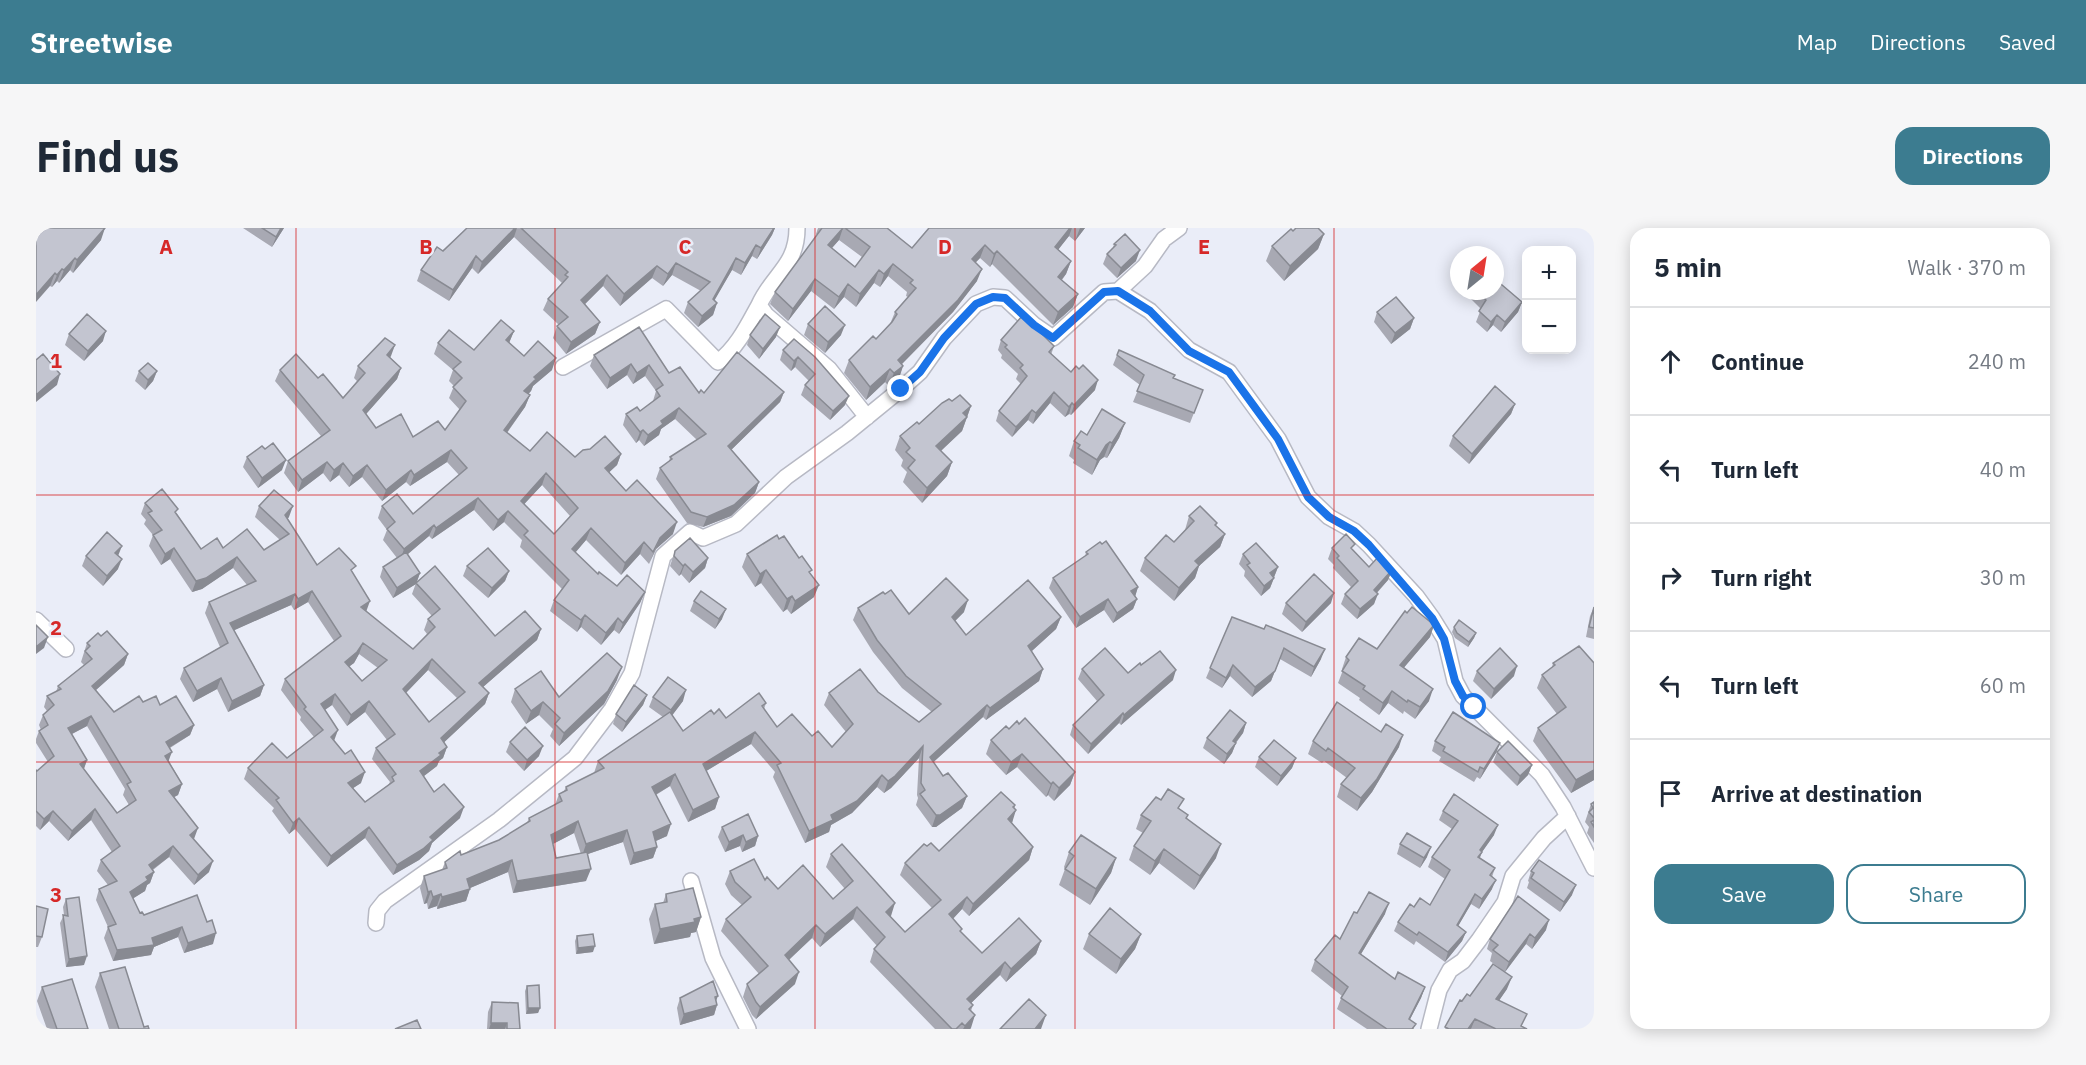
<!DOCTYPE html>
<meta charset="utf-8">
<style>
body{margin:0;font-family:"IBM Plex Sans",sans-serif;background:#f6f6f7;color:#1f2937}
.controls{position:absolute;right:18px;top:18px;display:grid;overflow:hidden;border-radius:12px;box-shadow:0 3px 15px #0003}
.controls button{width:54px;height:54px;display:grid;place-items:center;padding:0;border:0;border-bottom:2px solid #e0e1e3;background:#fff;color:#1f2937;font:30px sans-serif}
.compass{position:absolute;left:1414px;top:18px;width:54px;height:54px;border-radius:50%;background:#fff;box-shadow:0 3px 15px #0003;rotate:30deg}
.stop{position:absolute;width:18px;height:18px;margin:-14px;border:4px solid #1a73e8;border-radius:50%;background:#fff}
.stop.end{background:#1a73e8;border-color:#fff;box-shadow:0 2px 6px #0008}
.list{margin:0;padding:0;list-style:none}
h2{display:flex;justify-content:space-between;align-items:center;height:78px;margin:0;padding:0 24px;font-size:26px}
h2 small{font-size:20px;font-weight:400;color:#747a83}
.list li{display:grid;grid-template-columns:39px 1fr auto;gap:18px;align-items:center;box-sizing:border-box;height:108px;padding:0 24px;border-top:2px solid #e0e1e3}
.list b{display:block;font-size:22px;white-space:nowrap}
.list em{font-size:20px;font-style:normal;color:#747a83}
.actions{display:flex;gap:12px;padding:18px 24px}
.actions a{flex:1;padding:14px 0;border:2px solid #3c7c90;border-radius:18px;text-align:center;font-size:21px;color:#3c7c90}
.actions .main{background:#3c7c90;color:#fff}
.icon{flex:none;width:33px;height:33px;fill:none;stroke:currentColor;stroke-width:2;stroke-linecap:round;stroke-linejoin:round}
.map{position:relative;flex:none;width:1558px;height:801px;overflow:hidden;border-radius:18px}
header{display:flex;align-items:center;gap:36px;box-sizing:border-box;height:84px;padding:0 30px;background:#3c7c90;color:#fff}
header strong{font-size:28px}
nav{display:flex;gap:33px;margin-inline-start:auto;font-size:21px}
.intro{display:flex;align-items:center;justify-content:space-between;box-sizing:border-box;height:144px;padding:0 36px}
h1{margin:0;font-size:42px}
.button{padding:15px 27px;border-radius:18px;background:#3c7c90;color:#fff;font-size:21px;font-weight:700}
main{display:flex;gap:36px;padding:0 36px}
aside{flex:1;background:#fff;border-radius:18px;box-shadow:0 3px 15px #0003}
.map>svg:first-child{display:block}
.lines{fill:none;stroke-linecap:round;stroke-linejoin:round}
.minor-casing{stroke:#b7b9c4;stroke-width:18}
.minor{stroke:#fff;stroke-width:15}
.wall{fill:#a8a9b3;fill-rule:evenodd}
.shaded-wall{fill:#888a92}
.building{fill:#c3c5d0;stroke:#888a92;stroke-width:1.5;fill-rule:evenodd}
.route{stroke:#1a73e8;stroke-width:8}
.grid{fill:none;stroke:#d62828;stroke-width:1.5;stroke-opacity:0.55}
.grid-label{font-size:20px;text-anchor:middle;font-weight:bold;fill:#d62828;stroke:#eaedf8;stroke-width:5;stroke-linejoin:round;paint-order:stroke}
</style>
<header>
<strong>Streetwise</strong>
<nav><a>Map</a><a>Directions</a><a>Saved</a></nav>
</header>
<div class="intro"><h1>Find us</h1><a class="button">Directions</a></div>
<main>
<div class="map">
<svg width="1558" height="801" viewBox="0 0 1558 801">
<rect width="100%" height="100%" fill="#eaedf8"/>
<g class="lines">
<defs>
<path id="minor" d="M761,0C761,38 737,46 723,77L730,87L793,141L831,189
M1082,63L1114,83L1153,122L1193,144L1242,211L1272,269L1293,289L1318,303L1333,317L1380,368L1396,390L1409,411L1419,453L1427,468L1506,547L1527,579L1558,640
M527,139L630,81L682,134C701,120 712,97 723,77
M0,392L30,421
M655,653L677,730L712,801
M340,695L341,683L349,673L463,592L539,530L576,481L596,445L627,328L654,304L667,310L700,296L750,249L811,205L865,161L884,144L908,110L940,76L957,69L969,70L998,97L1017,110L1068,64L1082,63L1109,38L1128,11L1143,0
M1393,801L1403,762L1414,742L1427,733L1443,712L1469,674L1477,648L1508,610L1532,588"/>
</defs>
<use href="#minor" class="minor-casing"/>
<use href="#minor" class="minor"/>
</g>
<path class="wall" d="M0,0L65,12L37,45L34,42L23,55L21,53L16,59L14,58Z
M207,0H248L236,19Z
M431,0H739L736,7L721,31L716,28L705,47L696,42L678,72L681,75L677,87L662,99L648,85L652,74L665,63L636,47L627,58L616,50L584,78L567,58L549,76L564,94L559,106L530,126L517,110L521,98L523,97L507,82L512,71L526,55L478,9L442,46L436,40L413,73L381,53L385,42Z
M782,0H851L876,20L893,0H1049L1039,13L1033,8L1022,21L1035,33L1030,46L1026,52L1042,66L1037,79L1017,97L956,36L954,39L944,30L939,35L941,53L917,84L866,136L867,138L863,150L853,158L849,154L830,172L808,145L813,132L840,111L854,96L859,84L872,69L870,68L871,64L852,48L844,59L838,55L820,79L808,69L798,81L775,63L752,93L734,76L739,64L781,7L780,6ZM803,12L826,29L819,39L796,20Z
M1257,3L1288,6L1282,21L1248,53L1230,33L1236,18Z
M1078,16L1100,33L1081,50L1067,36L1071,26L1077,20Z
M1423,48V60L1420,57Z
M1427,63H1459L1486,74L1482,84L1465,104L1457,97L1451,104L1440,94L1445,81Z
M1341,84L1378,90L1374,101L1355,116L1338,94Z
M772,96L805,107L789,125L768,107Z
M603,99L633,145L663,165H668L748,164L744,174L695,222L723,254L719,265L695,288L667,299L651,295L620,251L624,240L633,234L634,229L661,212L639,191L625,201L623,207L608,218L603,212L600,215L587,197L590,186L604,183L617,173L620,163L609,148L597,156L591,147L571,161L554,138L558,127Z
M478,103L473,115L488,128L516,142L497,158L495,163L492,166L494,167L489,179L471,205L494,223L539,229L585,226L581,237L573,244L590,263L637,306L620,321L613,336L604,326L585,347L550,312L539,325L562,346L581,358L609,364L604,375L583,406L578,402L565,417L545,399L541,404L514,383L518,372L526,361L484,319L486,312L468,294L457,303L438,282L396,311L393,308L371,326L384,345L380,356L357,370L344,349L347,339L361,330L347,312L351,302L342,290L346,278L377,286L423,247L411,234L374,258L370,254L346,273L326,249L313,259L303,247L294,254L287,245L262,264L248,245L252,233L285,208L239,153L244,142L282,150L307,170L321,153L318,150L322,138L355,128L354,129L365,140L361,151L330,186L340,200L377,209L409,202L424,182L413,170L418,158L413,153L417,142L398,126L402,115L438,122ZM506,257L534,288L518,306L488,276Z
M33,106L67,113L48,133L29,117Z
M714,107L740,109L723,131L711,117Z
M758,111L809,177L794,192L765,167L769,157L773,153L759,139L755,143L744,132L747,122Z
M965,112L1018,118L1015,127L1035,144L1059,162L1035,187L1033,186L1029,189L1014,175L997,196L992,192L976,209L960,193L963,183L985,156L980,151L982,146L965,130L966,127L962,122Z
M1081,127L1167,162L1154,195L1097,174L1104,157L1077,137Z
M103,143H121L117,153L109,162L99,153Z
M916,173L935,178L926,203L905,223L916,234L911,248L886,275L867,254L871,244L865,238L867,232L859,222L864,208L883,196Z
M1479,176L1475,186L1433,236L1413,218L1417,208Z
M1089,195L1083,210L1071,230L1068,229L1064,232L1056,247L1037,235L1038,232L1033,228L1038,213L1051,207Z
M211,229L246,242L222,260L207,239Z
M109,275L141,286L165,321L187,320L228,322L244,312L219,289L223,278L253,289L251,291L281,337L317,346L330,384L377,421L391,406L388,402L392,391L396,388L376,366L380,355L459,408L505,401L501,412L447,459L453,465L449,476L408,514L411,519L407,530L403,533L401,538L388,548L398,564L424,590L396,615L393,623L383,632L357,647L329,610L291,639L259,601L253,606L236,583L238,580L208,551L212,540L251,530L278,509L264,492L265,489L245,462L249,451L298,413L272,374L258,382L255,377L198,402L228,457L224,468L192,484L181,461L157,474L144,451L148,440L184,419L169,385L173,374L211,357L197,340L166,361L156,364L134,331L125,337L113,318L117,307L108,296L110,292L105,286ZM323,426L342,440L326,453L313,438L318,435ZM392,442L421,470L393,494L370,465ZM296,477L311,498L329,484L351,512L340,520L336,531L354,554L352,557L329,574L317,560L325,555L309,526L298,513L289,482Z
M1153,288L1181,295L1180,298L1189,306L1184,319L1163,338L1159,350L1138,373L1104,343L1109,330L1138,314L1149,302Z
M743,311L763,330L775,346L778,369L755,386L751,381L747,384L725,355L719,359L706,339L711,326Z
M1296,320L1317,322L1333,339L1356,342L1352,352L1341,365L1338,376L1321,391L1305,376L1309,366L1315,359L1297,340L1298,337L1292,331Z
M639,323L672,330L669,340L653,355L645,346L643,348L634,338Z
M1050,324L1102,359L1099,368L1101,371L1097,381L1077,395L1068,382L1040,400L1013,360L1017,350L1049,329Z
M1207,326L1242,339L1234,360L1225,368L1208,348L1209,343L1203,336Z
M50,328H82V341L67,358L46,338Z
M431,338L473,343L469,353L452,370L427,348Z
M849,366L873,386L928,384L919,393L930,407L1025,389L1020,401L996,423L1007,441L1003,453L950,492L947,489L897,534L907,548L931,568L926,580L900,599H896L880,577L882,570L881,567L883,530L855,560L848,565L841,559L816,585L795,597L793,604L769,615L737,549L739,544L715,516L670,543L683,569L679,581L652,594L634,558L620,567L631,608L620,613L621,619L617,630L594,637L587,614L552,626L550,653L477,665L472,644L434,660L430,673L401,681V678L392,681L391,675L388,676L384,660L388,648L406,642L409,634L463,612L491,595L493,590L519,577L523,566L528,563L530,559L558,545L562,533L627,489L613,479L617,469L647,473L636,487L647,503L678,486L690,490L730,475L728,481L741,499L776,508L796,519L810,504L788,477L793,465L842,464L883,494L896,484L866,460L837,424L817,392L822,380ZM538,605L545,626L520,630L517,616Z
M658,373L686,391L679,401L654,383Z
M1250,375H1295L1266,404L1246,386Z
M1558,379V411L1550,409L1554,388Z
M1196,389L1285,431L1275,449L1244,431L1235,453L1216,469L1194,448L1186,460L1170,450Z
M1398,397L1394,409L1368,439L1393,473L1379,491L1368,483L1367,486L1352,475L1343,487L1323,472L1324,470L1302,455L1307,442L1306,441L1310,429L1341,421Z
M1418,399L1440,405L1438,410L1432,419L1419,410L1416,404Z
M65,408L92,426L88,437L60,462L78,484L107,474L124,477L158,497L154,507L134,520L133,533L146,556L142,567L138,569L173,644L158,657L133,629L117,642L118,644L114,655L111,657L109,663L97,670L104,685L108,687L161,667L177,716L148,725L142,709L118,719L115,727L77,733L68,710L72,699L60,672L63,661L72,657L61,643L65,632L76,624L55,592L32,613L13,593L4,602L0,598V542L1,543L12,534L0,515V511L3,503L5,502L3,497L7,487L11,483L8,479L11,468L20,464L22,458L48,437L45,434L51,415ZM51,498L89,561L87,567L93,577L81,585L48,541L51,532L36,506Z
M1517,435H1558V552L1535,565L1497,513L1502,500L1521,486L1501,460L1506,447L1516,439Z
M1105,437L1137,452L1085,497L1083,495L1052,526L1034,507L1037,497L1061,473L1042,451L1046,441L1092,445Z
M1441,443L1478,448L1455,471L1437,453Z
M581,452L568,476L523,518L514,508L517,501L503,487L490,496L475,474L479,461L523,469Z
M611,467L607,477L586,504L577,496L580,486Z
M1210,495L1207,505L1200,515L1196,525L1188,536L1167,520L1171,510Z
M973,501L1039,544L1034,557L1018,573L1012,567L1010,569L981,539L970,547L950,526L955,512Z
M1277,513L1363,519L1336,564L1321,583L1301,569L1305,556L1311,550L1288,533L1286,535L1272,526Z
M1399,513L1464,515L1460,525L1444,551L1441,549L1438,554L1403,533L1405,529L1396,523Z
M474,514L503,528L488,543L470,524Z
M1461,524L1496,537L1492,547L1481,558L1457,534Z
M1223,529L1260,530L1256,540L1241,558L1219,539Z
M1125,572L1144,581L1180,630L1158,662L1123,635L1114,647L1093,632L1098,618L1107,605L1100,601L1105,587Z
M1558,574V615L1551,605L1553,599L1549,594L1555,576Z
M979,577L976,595L997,619L993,632L933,688L926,681L917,691L925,704L946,725L1005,713L1000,726L970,754L964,747L935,775L937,777L935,783V800L934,801H899L834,734L838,721L841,718L817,691L784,719L776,710L753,732L759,756L720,791L716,787L707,769L711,756L723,746L685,703L690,691L706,677L695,667L689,656L694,643L729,652L742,661L797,671L809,661L790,639L795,626L855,688H854L869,704L896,680L864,647L869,635L891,618L903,623Z
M1407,583L1458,607L1446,624L1444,630L1459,640L1456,649V661L1443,681L1435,676L1422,698L1430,704L1426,713L1409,734L1380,713L1378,717L1358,703L1362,694L1394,677L1409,651L1392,639L1396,629L1416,601L1403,592Z
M686,599L722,608L719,618L706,624L704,618L689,624L682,609Z
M1364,616L1391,629L1384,640L1361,626Z
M1033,624L1080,630L1075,645L1054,677L1023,657L1029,641L1028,639Z
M1495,643L1536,667L1524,684L1491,660L1493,654L1492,653Z
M630,666L665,689L660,704L655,705L654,709L618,716L613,691L619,676L627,675Z
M30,671L48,737L30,739L24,695L28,687L27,679Z
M0,678L6,709L2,719H0Z
M1321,685L1349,686L1325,726L1359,751L1389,759L1385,770L1374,791L1378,801H1331L1301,781L1306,768L1275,743L1279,732L1304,711Z
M1510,702L1496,721L1490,716L1469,744L1454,733L1456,725L1451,721L1454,711Z
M1053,706H1105L1099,721L1080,746L1047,721Z
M541,708L557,724L540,726L539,713Z
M64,745L108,799L113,801H73L59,759Z
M491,758L504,780L502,785L490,786L489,763Z
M6,759L52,801H11L1,773Z
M1471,761L1463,772L1486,799L1491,801H1409L1426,773L1434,768Z
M644,770L680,773L681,777L678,787L644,797L641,780Z
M456,774L484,801H451L452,784Z"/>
<path class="shaded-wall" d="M69,0L65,12L37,45L41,32Z
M245,0H248L236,19L240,9Z
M479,0H481L478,9L442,46L446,34Z
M738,0H739L736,7L721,31L725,20Z
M807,0L803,12L787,30L792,17Z
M1034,0H1036L1033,8L1015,31L1019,19Z
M1044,0H1049L1039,13Z
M1288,6L1282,21L1248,53L1254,38Z
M720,17L716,28L705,47L709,35Z
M949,17L944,30L931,43L936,31Z
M1104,22L1100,33L1081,50L1085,40Z
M961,23L956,36L954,39L958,26Z
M440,28L436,40L413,73L417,62Z
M39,30L34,42L23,55L28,42Z
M700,30L696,42L673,82L681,75L677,87L662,99L666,88L677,71Z
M1035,33L1030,46L1018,61L1022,49Z
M640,35L636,47L627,58L632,46Z
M857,36L852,48L844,59L848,46Z
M621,38L616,50L584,78L588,66Z
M26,41L21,53L16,59L21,47Z
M946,41L941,53L917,84L857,145L862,132Z
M843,42L838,55L820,79L824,66Z
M19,45L14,58L0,74V67Z
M571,47L567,58L541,84L545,72Z
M779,51L775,63L752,93L757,81Z
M812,56L808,69L798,81L803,69Z
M1042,66L1037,79L1017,97L1022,84Z
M1486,74L1482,84L1465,104L1469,94Z
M1461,87L1457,97L1451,104L1455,94Z
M1378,90L1374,101L1355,116L1359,105Z
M564,94L559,106L530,126L535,114Z
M809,97L805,107L789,125L792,114Z
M744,99L740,109L723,131L727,121Z
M70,103L67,113L48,133L52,123Z
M478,103L473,115L470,112Z
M359,117L355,128L347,139L351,127Z
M762,129L759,139L755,143L758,133Z
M520,130L516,142L497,158L495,163L484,175L488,163L498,149Z
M595,136L591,147L571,161L574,150Z
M613,137L609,148L597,156L601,145Z
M867,138L863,150L853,158L858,145Z
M365,140L361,151L323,194L327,182Z
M854,141L849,154L830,172L834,159Z
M121,143L117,153L109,162L112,152Z
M24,146L21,157L0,174V167Z
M1062,152L1059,162L1035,187L1038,177Z
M748,164L744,174L688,229L692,218Z
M1018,164L1014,175L997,196L1000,185Z
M494,167L489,179L464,214L468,202Z
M813,168L809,177L794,192L797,183Z
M1036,175L1033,186L1029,189L1033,179Z
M1479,176L1475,186L1433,236L1436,226Z
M935,178L926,203L895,232L900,218L927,185Z
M643,180L639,191L625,201L623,207L608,218L612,207L625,193Z
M996,182L992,192L976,209L980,199Z
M1089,195L1083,210L1071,230L1076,215Z
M607,202L603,212L600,215L604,204Z
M1074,214L1068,229L1064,232L1056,247L1061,232L1070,217Z
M415,222L411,234L374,258L378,247Z
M585,226L581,237L565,252L569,240Z
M250,232L246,242L222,260L226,250Z
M291,234L287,245L262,264L266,252Z
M916,234L911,248L886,275L891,260Z
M307,235L303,247L294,254L298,242Z
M331,237L326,249L313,259L317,248Z
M375,242L370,254L346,273L350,262Z
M510,245L506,257L480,285L485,273Z
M723,254L719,265L695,288L667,299L671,289Z
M442,270L438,282L396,311L400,300Z
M257,278L253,289L245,298L249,287Z
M472,283L468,294L457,303L462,292Z
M641,294L637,306L620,321L613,336L624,310Z
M398,297L393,308L364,333L368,321Z
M555,300L550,312L532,333L536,321Z
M1189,306L1184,319L1163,338L1159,350L1138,373L1143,360L1159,333Z
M608,314L604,326L585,347L589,335Z
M86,318L82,328L79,325Z
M138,320L134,331L125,337L129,326Z
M201,329L197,340L166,361L156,364L160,353Z
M672,330L669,340L653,355L657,344Z
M86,331L82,341L67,358L71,348Z
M649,336L645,346L643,348L647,338Z
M1242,339L1238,349L1234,345Z
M730,342L725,355L719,359L724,346Z
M1356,342L1352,352L1334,372L1338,362Z
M473,343L469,353L452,370L456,360Z
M384,345L380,356L357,370L361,360Z
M1238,350L1234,360L1225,368L1228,358Z
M783,357L778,369L755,386L759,373Z
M1102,359L1099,369L1095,363Z
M276,363L272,374L258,382L262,371Z
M609,364L604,375L583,406L587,395Z
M1298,365L1295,375L1266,404L1270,394Z
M259,366L255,377L190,406L194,395Z
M1342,366L1338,376L1321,391L1324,381Z
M756,368L751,381L747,384L751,371Z
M1072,371L1068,382L1040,400L1044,389Z
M1101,371L1097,381L1077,395L1081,385Z
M932,372L928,384L912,400L916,389Z
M334,373L330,384L325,379Z
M690,381L686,391L679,401L683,391Z
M549,387L545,399L541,404L545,392Z
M1025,389L1020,401L988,430L992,418Z
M582,390L578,402L565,417L570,405Z
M1398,397L1394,409L1360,449L1364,437Z
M505,401L501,412L439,466L443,455Z
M1440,405L1438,410L1432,419L1433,414Z
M12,409L8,420L0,426V419Z
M327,415L323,426L318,435L305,445L309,434Z
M1248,420L1235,453L1216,469L1219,459Z
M1289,421L1285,431L1275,449L1278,439Z
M92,426L88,437L52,469L56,458Z
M396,431L392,442L363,472L367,461Z
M1197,437L1194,448L1186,460L1190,450Z
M1481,438L1478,448L1455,471L1458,461Z
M586,439L581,452L568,476L523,518L528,505Z
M1007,441L1003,453L950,492L954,480Z
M1140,442L1137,452L1085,497L1088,487Z
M185,450L181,461L157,474L161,463Z
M228,457L224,468L192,484L196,473Z
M1397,461L1393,473L1379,491L1384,479Z
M650,462L647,473L632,493L635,482Z
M1356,463L1352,475L1343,487L1347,475Z
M453,465L449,476L401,521L405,510Z
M299,466L296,477L281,487L285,476Z
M611,467L607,477L586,504L590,494Z
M333,473L329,484L311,498L315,487Z
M507,474L503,487L490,496L495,483Z
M951,477L947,489L890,541L894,529Z
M1087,485L1083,495L1052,526L1055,516Z
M55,488L51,498L28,510L32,500Z
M1210,495L1207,505L1193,523L1197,513Z
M158,497L154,507L126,524L130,514Z
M302,502L298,513L295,509Z
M719,504L715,516L662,548L667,536Z
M1367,507L1363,519L1336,564L1321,583L1325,570Z
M1200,515L1196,525L1188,536L1191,526Z
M1464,515L1460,525L1444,551L1448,541Z
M507,518L503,528L488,543L491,532Z
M887,518L883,530L855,560L848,565L852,553Z
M411,519L407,530L403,533L401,538L380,554L384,543L403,525Z
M136,524L132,534L129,528Z
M986,526L981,539L970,547L975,534Z
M1260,530L1256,540L1241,558L1245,548Z
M51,532L47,543L44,536Z
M1496,537L1492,547L1481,558L1484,548Z
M1558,542V552L1535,565L1540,552Z
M329,544L325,555L308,566L312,555Z
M1039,544L1034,557L1018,573L1023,560Z
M639,546L634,558L612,571L616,559Z
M846,547L841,559L816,585L795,597L793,604L769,615L773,603L795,587Z
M1017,554L1012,567L1010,569L1015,556Z
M146,556L142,567L129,574L133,563Z
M931,568L926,580L900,599H896L900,587Z
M683,569L679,581L652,594L657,582Z
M979,577L976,587L980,582L976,595L972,591Z
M428,579L424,590L396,615L393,623L383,632L357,647L361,637Z
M59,581L55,592L32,613L36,603Z
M17,583L13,593L4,602L8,591Z
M263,590L259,601L253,606L257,595Z
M542,593L538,605L511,619L515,607Z
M635,596L631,608L613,616L617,604Z
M1462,597L1458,607L1446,624L1442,633L1439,639L1444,622Z
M333,599L329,610L291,639L295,628Z
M162,600L158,611L150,617L154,607Z
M591,602L587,614L546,628L550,616Z
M707,607L704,618L689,624L693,614Z
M722,608L719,618L706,624L710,614Z
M1185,616L1180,630L1158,662L1164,648Z
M137,618L133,629L109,647L113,637Z
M621,619L617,630L594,637L598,625Z
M997,619L993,632L933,688L937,676Z
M1395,619L1391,629L1384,640L1388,630Z
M1128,621L1123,635L1114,647L1119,633Z
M1080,630L1075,645L1054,677L1060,661Z
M476,632L472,644L427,663L431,651Z
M177,633L173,644L158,657L162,647Z
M555,641L550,653L477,665L481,653Z
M118,644L114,655L111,657L109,663L90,675L94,664L110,649Z
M1460,652L1456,661L1443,681L1446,671Z
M1540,657L1536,667L1524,684L1528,674Z
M434,661L430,673L401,681L406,669Z
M395,663L391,675L388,676L392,664Z
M405,666L401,678L392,681L397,669Z
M1439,666L1435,676L1417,707L1421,697Z
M931,669L926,681L909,699L913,686Z
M859,675L855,688L846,696L850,684Z
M1353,675L1349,686L1319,736L1323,725Z
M821,679L817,691L784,719L789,706Z
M665,689L660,704L655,705L654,709L618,716L624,701Z
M1513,692L1510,702L1496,721L1499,710Z
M780,697L776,710L744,740L749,727Z
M146,699L142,709L118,719L115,727L77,733L81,722Z
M1430,704L1426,713L1409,734L1412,724Z
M180,705L177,716L148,725L152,715Z
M1105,706L1099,721L1080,746L1085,731Z
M1494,706L1490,716L1469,744L1473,734Z
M1005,713L1000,726L970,754L975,741Z
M559,718L557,724L540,726L542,720Z
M51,728L48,737L30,739L33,731Z
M969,734L964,747L927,783L931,771Z
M763,744L759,756L720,791L724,779Z
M1476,749L1471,761L1456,783L1460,771Z
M1389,759L1385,770L1369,801L1373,791Z
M682,768L678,778L681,777L678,787L644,797L648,786Z
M492,780H504L502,785L490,786Z
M939,787L935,800L934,801H927L929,798Z
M1010,787L1005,801H999Z
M1439,791L1435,801H1432Z
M455,795H471L469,801H453Z"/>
<path class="building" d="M0,0H69L41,32L39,30L28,42L26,41L21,47L19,45L0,67Z
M226,0H245L240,9Z
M431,0H479L446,34L440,28L417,62L385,42L401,19L407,23Z
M485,0H738L725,20L720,17L709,35L700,30L677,71L681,75L666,88L652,74L674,54L640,35L632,46L621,38L588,66L571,47L545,72L564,94L535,114L521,98L532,89L512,71L532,49L529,47L532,44Z
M786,0H807L792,17L819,39L834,19L809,0H851L876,20L893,0H1034L1019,19L1035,33L1022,49L1042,66L1022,84L961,23L958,26L949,17L936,31L946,41L922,72L862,132L867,138L858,145L854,141L834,159L813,132L837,108L840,111L856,94L861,86L859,84L880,60L874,55L877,52L857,36L848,46L843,42L824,66L812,56L803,69L779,51L757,81L739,64Z
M1260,0H1282L1288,6L1254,38L1236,18L1255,1L1257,3Z
M1089,6L1104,22L1085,40L1071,26L1080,17L1078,16Z
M1459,51L1486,74L1469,94L1461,87L1455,94L1443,83L1450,72L1441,63H1459Z
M1360,69L1378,90L1359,105L1341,84Z
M789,78L809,97L792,114L772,96Z
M51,86L70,103L52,123L33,106Z
M729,86L744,99L727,121L714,107Z
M987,87L1018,118L1013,124L1035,144L1040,138L1043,141L1047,137L1062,152L1038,177L1036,175L1033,179L1018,164L1000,185L996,182L980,199L963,183L991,148L984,140L987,137L969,119L971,117L965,112Z
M465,92L478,103L470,112L488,128L502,113L520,130L498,149L500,151L488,163L494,167L468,202L494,223L511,204L539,229L547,222L554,221L569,208L585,226L569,240L590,263L601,252L641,294L624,310L617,324L608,314L589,335L555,300L536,321L562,346L563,344L581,358L591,347L609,364L587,395L582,390L570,405L549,387L545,392L518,372L533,352L488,307L492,303L472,283L462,292L442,270L400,300L398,297L368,321L351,301L359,294L346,278L361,266L377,286L431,240L415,222L378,247L375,242L350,262L331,237L317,248L307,235L298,242L291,234L266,252L252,233L294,202L244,142L260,126L282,150L287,146L307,170L329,145L322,138L349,110L359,117L351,127L365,140L327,182L340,200L365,186L377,209L402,193L409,202L430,173L417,159L426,150L417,141L425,134L402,115L413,102L438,122ZM510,245L542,280L518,306L485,273Z
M603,99L633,145L644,139L663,165L665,162L668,165L701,124L748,164L692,218L723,254L698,277L671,289L655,284L624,240L636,231L634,229L670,206L643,180L625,193L627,196L612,207L607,202L604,204L590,186L601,179L604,183L624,168L620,162L627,157L613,137L601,145L595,136L574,150L558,127Z
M758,111L779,129L813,168L797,183L769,157L779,146L762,129L758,133L747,122Z
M1083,122L1139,147L1137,150L1167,162L1158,185L1101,163L1108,147L1081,127Z
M7,126L24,146L0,167V132Z
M112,135L121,143L112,152L103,143Z
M1459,158L1479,176L1436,226L1417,208Z
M924,167L935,178L927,185L931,189L900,218L916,234L891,260L872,240L879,232L870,224L874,220L864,208L881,194L883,196L906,175L913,171L916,173Z
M1066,181L1089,195L1076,215L1074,214L1070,217L1061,232L1042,220L1044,217L1038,213L1045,203L1051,207Z
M237,215L250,232L226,250L211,229L226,218L229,221Z
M126,261L142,281L139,284L165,321L181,310L187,320L211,301L228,322L253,306L223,278L238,262L257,278L249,287L281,337L303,320L320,338L315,342L334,373L325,379L377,421L399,399L392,391L404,381L380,355L399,338L459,408L489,383L505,401L443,455L453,465L405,510L411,519L403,525L405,527L384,543L398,564L408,556L428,579L394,609L397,612L387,621L361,637L333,599L295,628L263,590L257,595L240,572L243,570L212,540L236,515L251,530L287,502L268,481L270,479L249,451L305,408L276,363L262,371L259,366L194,395L228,457L196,473L185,450L161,463L148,440L192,415L173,374L220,353L201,329L170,350L160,353L138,320L129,326L117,307L126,302L112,285L116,283L109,275ZM327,415L351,432L326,453L309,434L321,424ZM396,431L429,464L393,494L367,461ZM299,466L315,487L333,473L359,506L340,520L360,546L356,549L358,553L329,574L312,555L329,544L315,522L309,526L295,509L302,502L285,476Z
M1164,278L1181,295L1179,297L1189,306L1159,333L1163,337L1143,360L1109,330L1130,307L1138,314L1158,293L1153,288Z
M71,304L86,318L79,325L86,331L71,348L50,328Z
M1310,306L1319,316L1315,320L1333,339L1343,328L1356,342L1338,362L1342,366L1324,381L1309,366L1322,353L1301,330L1303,328L1296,320Z
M741,307L743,311L748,308L763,330L766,328L776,342L773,344L783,357L759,373L756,368L751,371L730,342L724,346L711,326Z
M654,310L672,330L657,344L649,336L647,338L638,328L639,323Z
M1070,313L1102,359L1095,363L1101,371L1081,385L1072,371L1044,389L1017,350L1052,326L1050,324L1064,314L1066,316Z
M1220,315L1242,339L1234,345L1238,350L1228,358L1211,337L1214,335L1207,326Z
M452,320L473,343L456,360L431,338Z
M370,324L384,345L361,360L347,339Z
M1278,346L1298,365L1270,394L1250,375Z
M910,350L932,372L916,389L930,407L992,352L1025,389L992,418L1007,441L954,480L951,477L894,529L907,548L912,545L931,568L904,587H900L884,566L889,562L885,555L887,518L859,548L852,553L846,547L821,573L795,587L797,592L773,603L741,537L745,535L719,504L667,536L683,569L657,582L639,546L616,559L635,596L617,604L621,619L598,625L591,602L550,616L542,593L515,607L520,630L551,624L555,641L481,653L476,632L431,651L434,661L406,669L405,666L397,669L395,663L392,664L388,648L411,640L409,634L424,623L425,627L463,612L494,593L493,590L526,573L523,566L531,562L530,559L568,540L562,533L634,484L647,503L675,482L678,486L683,481L690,490L723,465L730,475L726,478L741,499L756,486L776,508L782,503L796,519L817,496L793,465L824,441L842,464L883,494L905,476L870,448L841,412L822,380L847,364L849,366L855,362L873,386Z
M665,363L690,381L683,391L658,373Z
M1376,379L1398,397L1364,437L1397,461L1384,479L1372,472L1371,474L1356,463L1347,475L1327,461L1329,458L1306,443L1313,432L1310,429L1323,410L1341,421L1369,383L1371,385Z
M1558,379V400L1553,399Z
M1196,389L1228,401L1230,397L1289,421L1278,439L1248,420L1239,443L1219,459L1197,437L1190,450L1174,440Z
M1423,392L1440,405L1433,414L1421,405L1418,399Z
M0,397L12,409L0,419Z
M71,403L92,426L56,458L78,484L103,468L107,474L120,468L124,477L140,468L158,497L130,514L136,524L129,528L146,556L133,563L162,600L154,607L177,633L162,647L137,618L113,637L118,644L110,649L112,652L94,664L104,685L106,684L108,687L161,667L171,694L176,692L180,705L152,715L146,699L116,710L118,717L81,722L72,699L80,696L63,661L81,653L65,632L84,618L59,581L36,603L17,583L8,591L0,583V542L1,543L18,528L3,503L12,497L7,487L18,477L11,468L25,461L22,458L56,431L49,423L54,418L51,415L62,405L65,408ZM55,488L95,554L91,556L100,572L81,585L44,536L51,532L32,500Z
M1543,418L1558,435V542L1540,552L1502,500L1530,479L1506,447L1519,437L1517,435Z
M1069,420L1092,445L1104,435L1105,437L1124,423L1140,442L1088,487L1087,485L1055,516L1037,497L1068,467L1046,441Z
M1464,420L1481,438L1458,461L1441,443Z
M571,425L586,439L572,463L528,505L519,496L524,490L507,474L495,483L479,461L505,443L523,469Z
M632,449L650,462L635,482L617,469Z
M598,457L611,467L590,494L580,486Z
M1301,474L1345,504L1350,496L1367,507L1341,551L1325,570L1305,556L1319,540L1292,520L1290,523L1277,513Z
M1194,482L1210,495L1197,513L1200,515L1191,526L1171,510Z
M1417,484L1464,515L1448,541L1444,539L1442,544L1407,523L1409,519L1399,513Z
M989,490L1039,544L1023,560L1017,554L1015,556L986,526L975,534L955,512L970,498L973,501L981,493L983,496Z
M489,499L507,518L491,532L474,514Z
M1238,512L1260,530L1245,548L1223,529Z
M1472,513L1496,537L1484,548L1461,524Z
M1132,561L1148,571L1142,580L1152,587L1150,590L1185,616L1164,648L1128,621L1119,633L1098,618L1115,593L1105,587L1120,569L1125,572Z
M965,564L979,577L977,579L980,582L972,591L997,619L937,676L931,669L913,686L926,701L924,703L946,725L983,690L1005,713L975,741L969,734L931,771L937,777L933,781L939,787L929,798L926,795L920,801H916L838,721L849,709L821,679L789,706L780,697L749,727L763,744L724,779L720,774L711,756L732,738L690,691L715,669L699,654L694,643L718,631L729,652L731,649L742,661L767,637L797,671L817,653L795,626L806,616L859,675L850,684L869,704L905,672L869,635L888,616L891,618L895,615L903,623Z
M1418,566L1462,597L1444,622L1446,624L1442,629L1459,640L1454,647L1460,652L1446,671L1439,666L1421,697L1430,704L1412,724L1383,704L1381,707L1362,694L1374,676L1378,679L1384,670L1394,677L1414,642L1396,629L1422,593L1407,583Z
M1558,574V590L1553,584L1557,580L1555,576Z
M712,586L722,608L710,614L707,607L693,614L686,599Z
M1558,592V599L1555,594Z
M1371,605L1395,619L1388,630L1364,616Z
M1045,607L1080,630L1060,661L1029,641L1038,628L1033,624Z
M1503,632L1540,657L1528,674L1495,650L1498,645L1495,643Z
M657,660L665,689L658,691L659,694L624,701L619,676L631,674L630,666Z
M1333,664L1353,675L1323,725L1359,751L1362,744L1389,759L1373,791L1380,796L1376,801H1351L1305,770L1312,759L1279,732L1299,707L1304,711L1318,684L1321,685Z
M1482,668L1513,692L1499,710L1494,706L1473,734L1457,722L1462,717L1454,711Z
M43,669L51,728L33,731L27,687L32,688L30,671Z
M0,678L12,681L6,709L0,708Z
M1074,680L1105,706L1085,731L1053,706Z
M557,706L559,718L542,720L541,708Z
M1457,736L1476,749L1460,771L1491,786L1485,798L1491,801H1460L1439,791L1432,801H1413L1409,799L1424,772L1426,773L1431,766L1434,768Z
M89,739L108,799L112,798L113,801H83L64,745Z
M36,751L52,801H21L6,759Z
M677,753L682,768L679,769L681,777L648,786L644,770Z
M503,757L504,780H492L491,758Z
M993,771L1010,787L999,801H964Z
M456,774L482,775L484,801H471V795H455Z
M381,792L385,801H359Z"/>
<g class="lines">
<path class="route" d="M865,161L884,144L908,110L940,76L957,69L969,70L998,97L1017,110L1068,64L1082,63L1114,83L1153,123L1193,144L1242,211L1272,269L1293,289L1318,303L1333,317L1396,390L1408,411L1419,453L1427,468L1438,479"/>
</g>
<path class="grid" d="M260,0V801M519,0V801M779,0V801M1039,0V801M1298,0V801M0,267H1558M0,534H1558"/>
<g class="grid-label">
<text x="130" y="26">A</text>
<text x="390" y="26">B</text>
<text x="649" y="26">C</text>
<text x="909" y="26">D</text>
<text x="1168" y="26">E</text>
<text x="20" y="140">1</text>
<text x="20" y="407">2</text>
<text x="20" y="674">3</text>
</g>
</svg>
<div class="controls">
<button>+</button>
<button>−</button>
</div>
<svg class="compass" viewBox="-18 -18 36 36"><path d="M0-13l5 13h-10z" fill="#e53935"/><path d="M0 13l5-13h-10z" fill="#747a83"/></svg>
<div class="stop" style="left:1438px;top:479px"></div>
<div class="stop end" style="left:865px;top:161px"></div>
</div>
<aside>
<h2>5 min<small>Walk · 370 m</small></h2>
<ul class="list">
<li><svg class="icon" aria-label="ahead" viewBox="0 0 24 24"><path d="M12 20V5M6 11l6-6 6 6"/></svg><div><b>Continue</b></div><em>240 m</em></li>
<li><svg class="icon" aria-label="left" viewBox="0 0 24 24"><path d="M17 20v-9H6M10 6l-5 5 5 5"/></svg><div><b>Turn left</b></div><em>40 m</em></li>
<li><svg class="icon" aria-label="right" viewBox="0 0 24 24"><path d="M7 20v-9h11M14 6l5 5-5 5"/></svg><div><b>Turn right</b></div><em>30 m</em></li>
<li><svg class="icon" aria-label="left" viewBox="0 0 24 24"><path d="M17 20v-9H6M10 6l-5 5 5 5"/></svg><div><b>Turn left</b></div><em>60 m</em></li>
<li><svg class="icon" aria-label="arrive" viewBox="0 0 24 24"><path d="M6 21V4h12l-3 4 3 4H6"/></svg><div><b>Arrive at destination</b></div></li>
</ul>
<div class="actions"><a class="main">Save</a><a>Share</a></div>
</aside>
</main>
